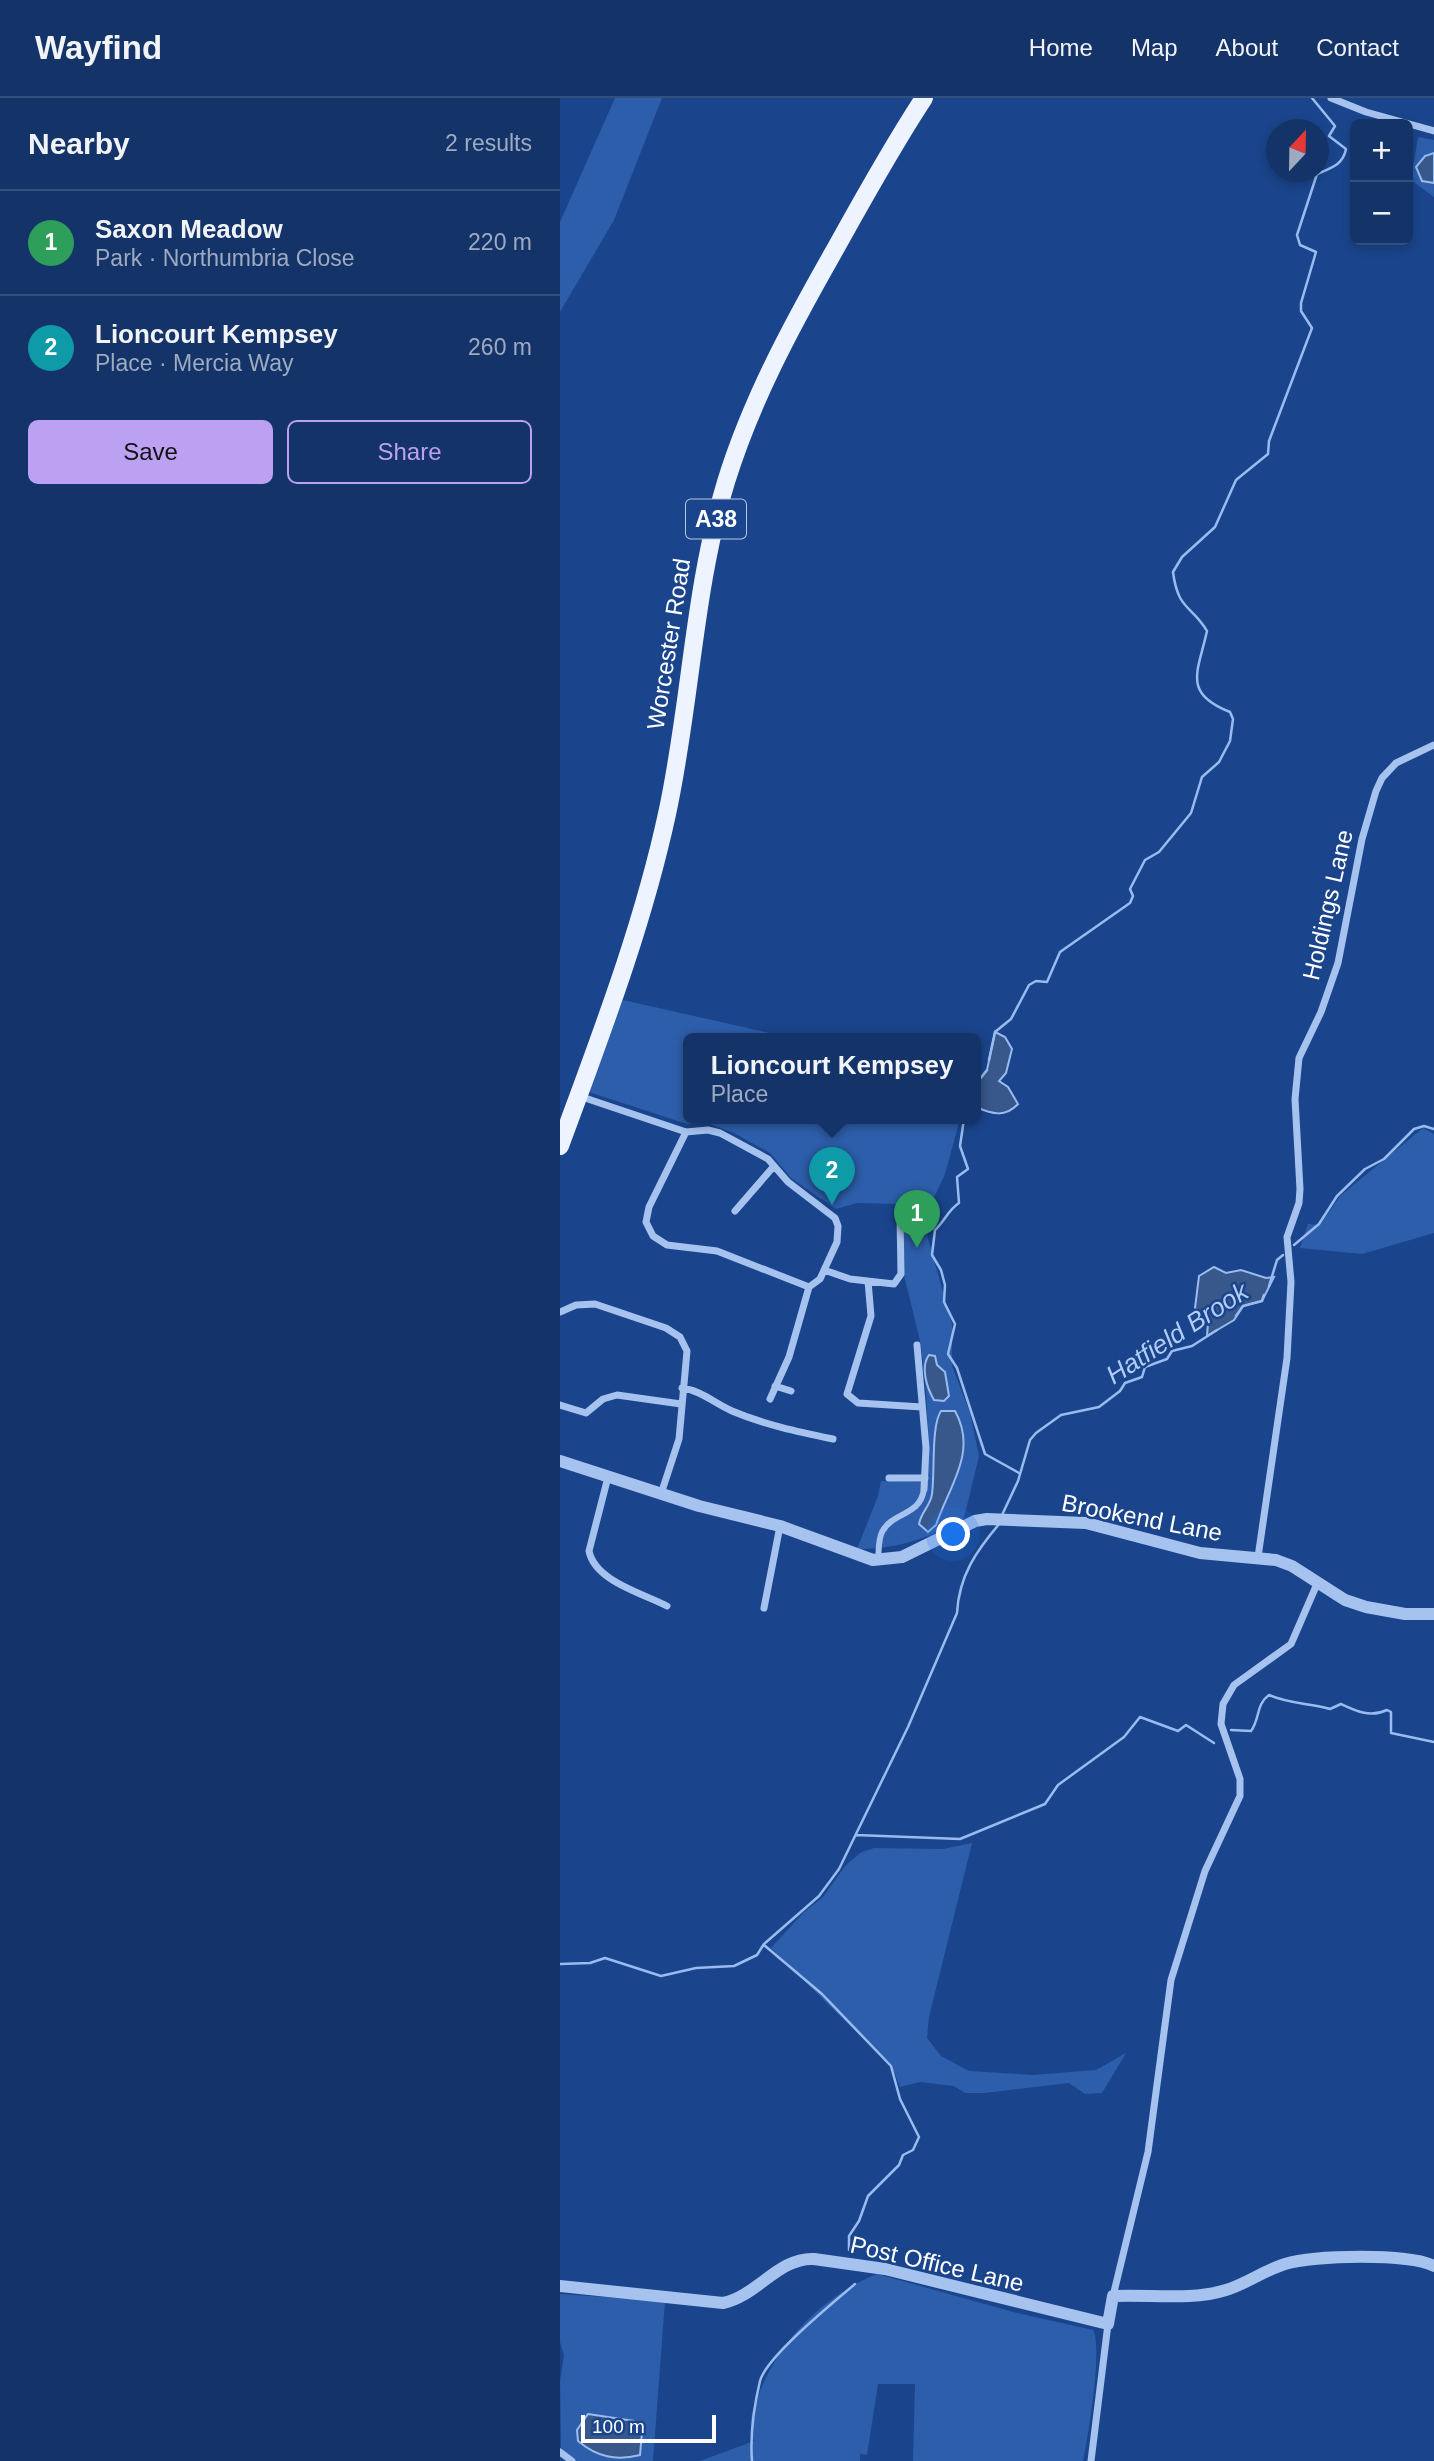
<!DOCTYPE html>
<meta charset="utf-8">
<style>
body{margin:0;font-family:Arial,sans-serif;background:#213f71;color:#f1f3f6}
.controls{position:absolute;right:21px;top:21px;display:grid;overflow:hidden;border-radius:10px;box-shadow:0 4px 10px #0003}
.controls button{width:63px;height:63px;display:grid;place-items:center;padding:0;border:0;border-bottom:2px solid #334f7d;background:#143469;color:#f1f3f6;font:35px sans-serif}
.compass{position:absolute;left:706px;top:21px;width:63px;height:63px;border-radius:50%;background:#143469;box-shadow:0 4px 10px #0003;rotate:22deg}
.scale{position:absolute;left:21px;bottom:18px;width:135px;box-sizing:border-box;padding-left:7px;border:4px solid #fff;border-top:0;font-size:19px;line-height:24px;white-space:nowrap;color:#fff;-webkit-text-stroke:5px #1a458c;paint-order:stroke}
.you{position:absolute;left:394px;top:1437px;width:24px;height:24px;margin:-18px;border:5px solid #fff;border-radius:50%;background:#1a73e8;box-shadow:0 0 0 10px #1a73e833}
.badge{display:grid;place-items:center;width:46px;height:46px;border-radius:50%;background:#bca0f2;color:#fff;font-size:23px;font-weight:700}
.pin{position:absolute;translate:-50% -58px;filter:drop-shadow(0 2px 4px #0008)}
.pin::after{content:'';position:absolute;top:37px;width:24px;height:21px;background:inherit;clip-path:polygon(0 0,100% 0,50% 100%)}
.popup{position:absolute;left:123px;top:935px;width:298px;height:91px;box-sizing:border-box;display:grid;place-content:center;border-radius:10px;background:#143469;filter:drop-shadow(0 2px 5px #0005);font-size:23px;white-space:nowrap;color:#9daac0}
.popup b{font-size:26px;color:#f1f3f6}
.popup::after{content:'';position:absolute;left:50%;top:100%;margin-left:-14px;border:14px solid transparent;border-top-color:#143469}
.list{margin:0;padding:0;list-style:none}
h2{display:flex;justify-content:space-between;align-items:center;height:91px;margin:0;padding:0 28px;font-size:30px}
h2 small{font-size:23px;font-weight:400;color:#9daac0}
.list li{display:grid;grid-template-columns:46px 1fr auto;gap:21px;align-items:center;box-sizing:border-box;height:105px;padding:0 28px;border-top:2px solid #334f7d}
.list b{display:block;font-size:26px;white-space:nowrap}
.list p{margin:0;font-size:23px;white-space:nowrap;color:#9daac0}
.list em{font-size:23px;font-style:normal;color:#9daac0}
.actions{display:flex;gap:14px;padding:21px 28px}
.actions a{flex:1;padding:16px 0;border:2px solid #bca0f2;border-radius:10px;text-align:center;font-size:24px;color:#bca0f2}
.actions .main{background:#bca0f2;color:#111}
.map{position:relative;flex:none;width:874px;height:2363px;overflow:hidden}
header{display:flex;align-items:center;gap:42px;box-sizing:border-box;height:98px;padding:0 35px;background:#143469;border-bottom:2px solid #334f7d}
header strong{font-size:33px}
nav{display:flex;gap:38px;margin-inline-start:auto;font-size:24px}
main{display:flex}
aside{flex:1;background:#143469}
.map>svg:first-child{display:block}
.green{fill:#2d5eab}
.water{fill:#38578b;stroke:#99bcf0;stroke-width:2}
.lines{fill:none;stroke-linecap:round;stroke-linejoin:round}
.stream{stroke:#99bcf0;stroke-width:2.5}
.pedestrian{stroke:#a6c2ee;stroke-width:6}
.minor{stroke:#a6c2ee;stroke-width:7}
.tertiary{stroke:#a6c2ee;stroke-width:12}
.primary{stroke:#edf3ff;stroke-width:18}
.labels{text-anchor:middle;stroke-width:5;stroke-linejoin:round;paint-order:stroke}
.shield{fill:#1a458c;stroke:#bac7dc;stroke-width:2}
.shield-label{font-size:23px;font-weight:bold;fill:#fff}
.street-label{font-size:24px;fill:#fff;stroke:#1a458c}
.water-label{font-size:26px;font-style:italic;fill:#b2cdf5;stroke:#1a458c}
</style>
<header>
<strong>Wayfind</strong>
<nav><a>Home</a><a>Map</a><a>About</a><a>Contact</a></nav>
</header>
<main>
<aside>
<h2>Nearby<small>2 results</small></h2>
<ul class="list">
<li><span class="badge" style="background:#2e9e5b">1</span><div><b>Saxon Meadow</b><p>Park · Northumbria Close</p></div><em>220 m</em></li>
<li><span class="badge" style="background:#0f9aa8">2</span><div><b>Lioncourt Kempsey</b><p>Place · Mercia Way</p></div><em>260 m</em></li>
</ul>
<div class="actions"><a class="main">Save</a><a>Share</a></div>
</aside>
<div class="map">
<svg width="874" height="2363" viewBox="0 0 874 2363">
<rect width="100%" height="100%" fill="#1a458c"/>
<path class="green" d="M55,0H102L54,122L0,214V124Z
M858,39L874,42V99L851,82Z
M63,902L236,941H128V1021H400L385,1076L363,1123L392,1226V1268L410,1315L419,1358L404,1420C368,1441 338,1451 297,1451L318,1398L321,1383L366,1384L369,1349L366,1294L361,1247L344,1177L343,1106L297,1105L276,1111L231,1080L210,1055L174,1035L150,1026H127L29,994Z
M863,1030L874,1036V1135L802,1156L740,1150L748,1126L760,1127L780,1098Z
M412,1745L369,1919L367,1940L381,1958L409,1973L473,1977L536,1972L566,1955L542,1995L525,1996L509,1985L424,1995H405L394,1988L360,1984L340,1989L332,1969L211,1850L244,1814L263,1799L285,1768L300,1755L314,1750L383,1751Z
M317,2176L457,2215L533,2232C543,2250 528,2339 523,2363H353L355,2286H318L307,2357L300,2356V2363H140L194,2343C187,2326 192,2313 199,2296C219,2243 264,2197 317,2176Z
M0,2196L105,2203L93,2363H17L1,2350L0,2283L4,2257L0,2244Z"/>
<path class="water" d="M874,55V85L862,83L856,69L865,58Z
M435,934L445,939L452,951L446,975L439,983L448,989L458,1006C445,1020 432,1016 416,1009V986L427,972Z
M654,1169L666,1175L681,1172L706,1180L714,1179L702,1203L683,1208L674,1222L647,1238L648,1225L635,1210L639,1178Z
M369,1257L375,1258L377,1267L385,1274L389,1298L384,1303L374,1302C367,1290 360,1269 369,1257Z
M381,1313H395C418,1354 389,1388 376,1427L368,1434L359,1426C361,1414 371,1407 372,1396C375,1375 371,1327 381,1313Z
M28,2316L74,2323L82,2334L80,2357C56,2363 37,2359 18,2343L17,2332Z"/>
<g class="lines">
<path class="stream" d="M429,962L435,934L451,921L469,887L476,883L487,884L500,854L570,805L573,798L570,791L585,762L599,754L631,715L642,679L659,664L670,643L673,621L670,614C622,595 638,574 647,533C632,507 618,513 613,474L622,459L655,429L676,382L708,356L709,343L752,230L741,213V205L756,154L740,147L737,137L757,76C771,70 783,67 786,51L769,38L775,28L752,0
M416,986L427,972
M404,1021L400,1048L408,1071L397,1079L399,1105C388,1112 385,1123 375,1132L372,1157L381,1172L385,1187L384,1204L395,1226L388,1256L397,1270L425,1356L459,1375
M734,1147L759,1126L777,1098L805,1071L824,1061L854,1031L864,1028L874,1031
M709,1188L717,1162L723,1157
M676,1218L683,1208L702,1203L704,1197
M442,1417L458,1383L470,1342L476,1335L501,1317L539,1309L560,1293L565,1285L582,1279L585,1269L607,1261L612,1253L632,1248L657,1232
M671,1632L691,1633C700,1621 696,1606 709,1597C728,1606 750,1605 770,1611L781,1606C796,1613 810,1620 827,1612L831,1614V1635L874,1644
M296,1737L400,1741L485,1706L498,1687L564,1639L580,1619L618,1633L626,1627L654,1645
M204,1847L262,1896L331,1968L340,2001L359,2039L353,2052L343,2057L339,2067L308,2098L299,2123L289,2138V2152
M0,1866L30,1865L45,1860L101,1878L136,1870L174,1868L197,1857L204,1846L259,1798L279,1771L348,1629L397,1515C399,1478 416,1453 440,1425
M192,2363C190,2337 194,2308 200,2283C206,2259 275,2203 295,2186"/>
<path class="pedestrian" d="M318,1462C319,1453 318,1442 322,1434C333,1413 360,1419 364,1391"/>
<path class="minor" d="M771,0L806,14L874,33
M19,998L126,1034L148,1032L160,1035L208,1061L228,1084L275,1120L278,1128L277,1144L260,1181L249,1189L229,1259L210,1301
M126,1034L89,1109L86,1124L93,1138L107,1147L157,1153L249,1189
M175,1113L214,1068
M264,1172L290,1181L334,1186L341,1176L340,1118
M308,1183L311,1218L287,1296L298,1305L362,1309
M0,1214L16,1207L35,1206L106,1230L120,1239L127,1253L119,1341L101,1396
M357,1247L366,1350L364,1391
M215,1288L231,1293
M122,1290C142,1293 154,1305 172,1313C205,1327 239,1334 273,1341
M0,1307L26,1315L43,1301L57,1297L121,1306
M48,1379L29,1453C35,1483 82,1495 107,1508
M329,1380H365
M698,1459L727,1260L731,1184L727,1139L739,1105L740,1091L735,1001L739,960L761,914L778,865L802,741L816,693L822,680L836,665L874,647
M204,1510L220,1428
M553,2198L588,2054L611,1882L645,1773L680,1698V1681L661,1626L663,1606L674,1587L731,1546L757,1486
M0,2354L12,2363
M531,2363L548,2226"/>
<path class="tertiary" d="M0,1363L139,1408L220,1428L313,1462L342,1459L415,1423L427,1421L526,1425L640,1455L716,1462L732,1468L785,1502L806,1509L845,1516H874
M0,2188L163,2205C197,2198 219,2159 254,2161L325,2171L548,2226L553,2198C589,2196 631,2203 666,2192C686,2186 705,2172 725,2166C754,2157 848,2155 874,2168"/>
<path class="primary" d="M0,1048C40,939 82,831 107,716C131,606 133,493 166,384C191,303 231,229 273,155C302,103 331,50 364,0"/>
</g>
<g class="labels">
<rect class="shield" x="126" y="401.5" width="60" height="39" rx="5"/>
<g class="shield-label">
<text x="156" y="429">A38</text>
</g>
<g class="street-label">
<text transform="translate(109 546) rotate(-81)" y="8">Worcester Road</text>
<text transform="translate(768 807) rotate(-77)" y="8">Holdings Lane</text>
<text transform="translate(582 1420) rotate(11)" y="8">Brookend Lane</text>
<text transform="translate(377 2166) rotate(13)" y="8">Post Office Lane</text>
</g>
<g class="water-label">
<text transform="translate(617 1235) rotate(-33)" y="9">Hatfield Brook</text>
</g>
</g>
</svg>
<div class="controls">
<button>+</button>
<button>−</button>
</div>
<svg class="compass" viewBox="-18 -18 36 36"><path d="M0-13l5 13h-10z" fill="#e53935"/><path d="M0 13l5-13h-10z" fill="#9daac0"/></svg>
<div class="scale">100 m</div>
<div class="you"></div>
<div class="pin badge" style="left:357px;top:1150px;background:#2e9e5b">1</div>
<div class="pin badge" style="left:272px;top:1107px;background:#0f9aa8">2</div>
<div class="popup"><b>Lioncourt Kempsey</b>Place</div>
</div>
</main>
